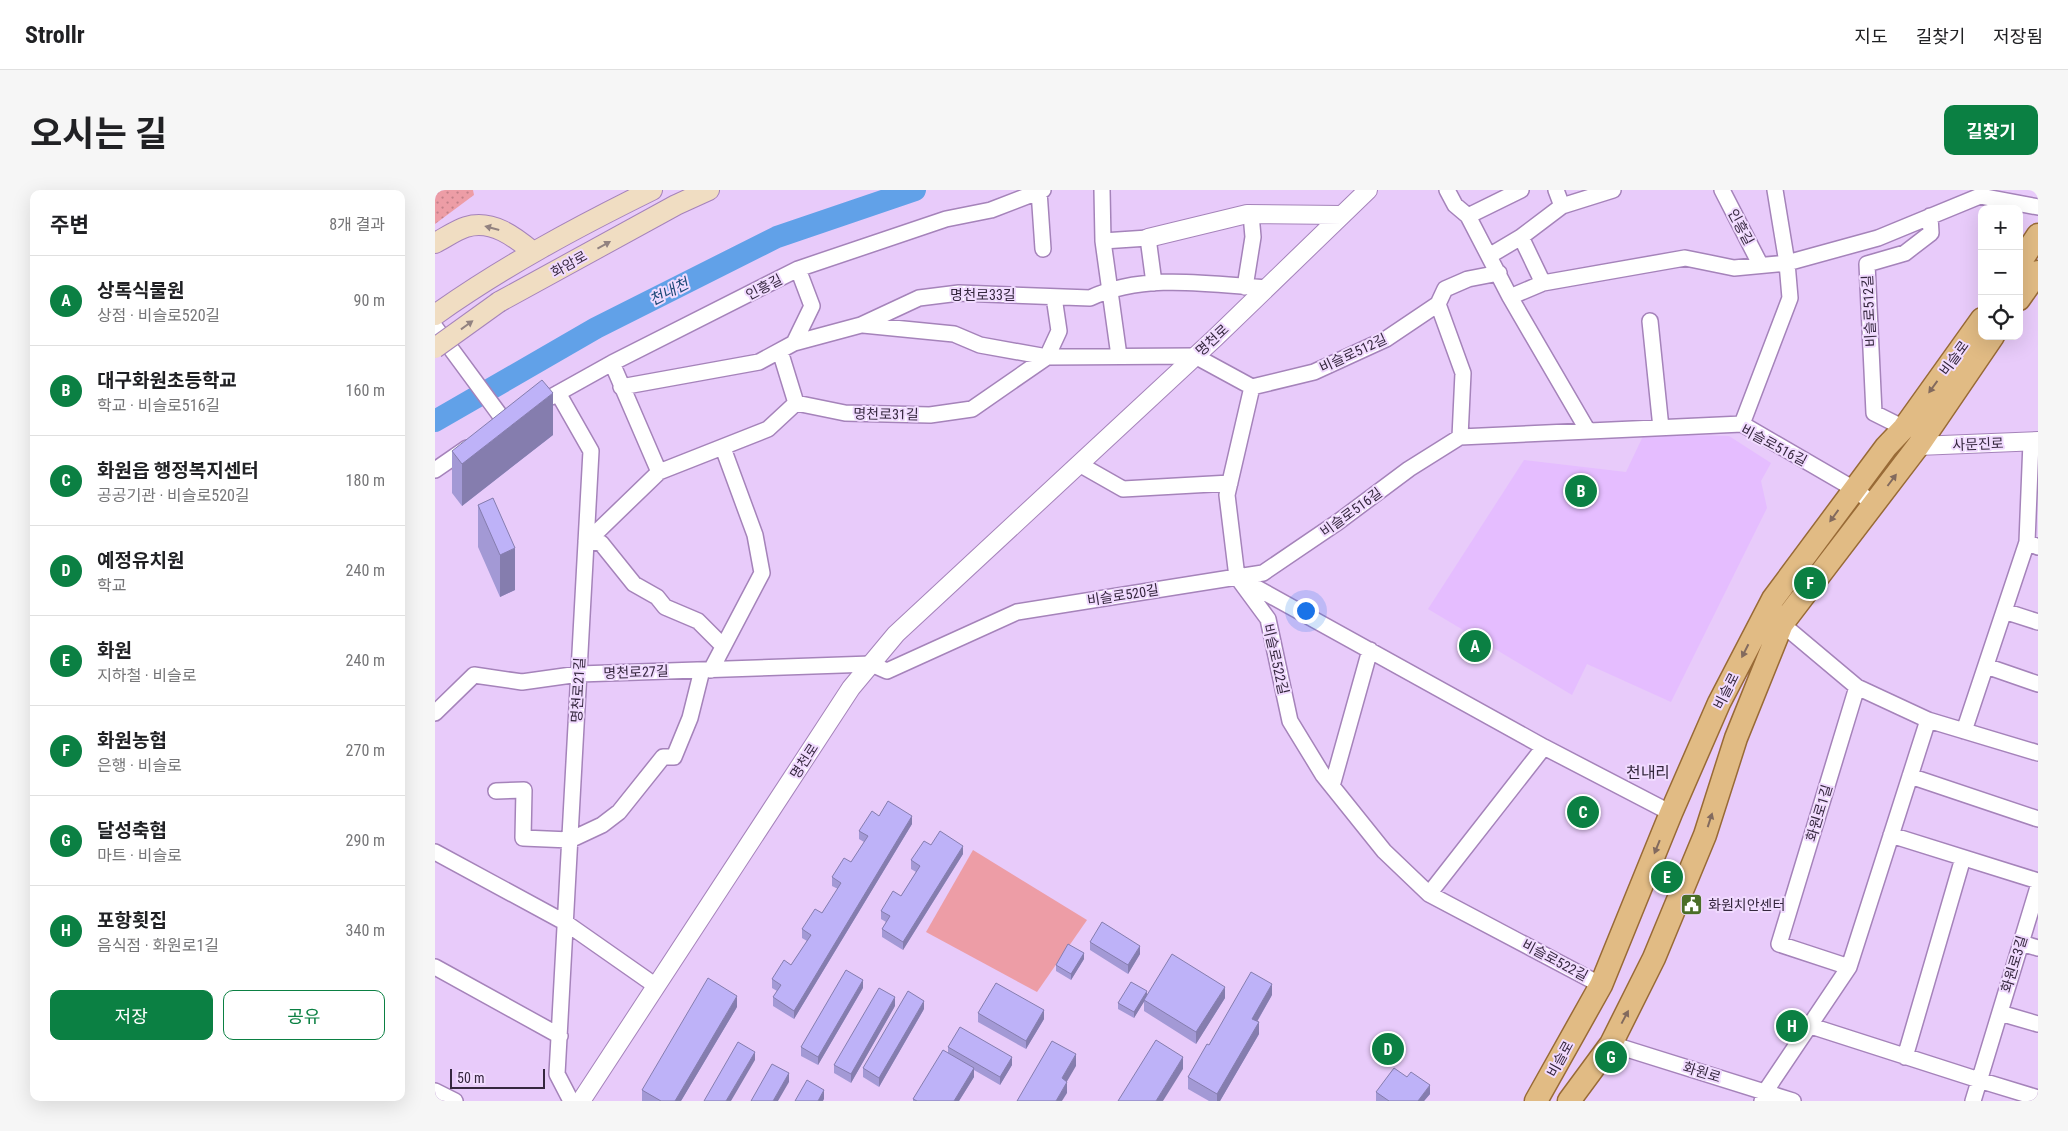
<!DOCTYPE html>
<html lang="ko">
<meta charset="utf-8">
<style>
body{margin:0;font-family:"Roboto Condensed","Noto Sans KR",sans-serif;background:#f6f6f6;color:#202124}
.controls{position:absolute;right:15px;top:15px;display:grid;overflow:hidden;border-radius:10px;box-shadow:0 5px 20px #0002}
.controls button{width:45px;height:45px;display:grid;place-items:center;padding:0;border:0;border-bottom:1px solid #e0e0e0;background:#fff;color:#202124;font:25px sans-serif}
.scale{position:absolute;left:15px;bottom:12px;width:95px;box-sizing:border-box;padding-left:5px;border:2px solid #35273e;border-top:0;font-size:14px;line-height:18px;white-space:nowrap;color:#35273e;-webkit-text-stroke:4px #f1dbff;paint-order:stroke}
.you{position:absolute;left:870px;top:420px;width:18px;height:18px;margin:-12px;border:4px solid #fff;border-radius:50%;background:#1a73e8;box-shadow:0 0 0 8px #1a73e833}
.badge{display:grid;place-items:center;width:32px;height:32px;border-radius:50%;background:#0b8043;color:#fff;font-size:16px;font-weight:700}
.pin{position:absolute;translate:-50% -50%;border:2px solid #fff;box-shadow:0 1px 5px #0006}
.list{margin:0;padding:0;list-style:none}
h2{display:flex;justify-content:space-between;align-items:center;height:65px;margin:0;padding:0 20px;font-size:21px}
h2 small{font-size:16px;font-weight:400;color:#757577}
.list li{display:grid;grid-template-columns:32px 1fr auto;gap:15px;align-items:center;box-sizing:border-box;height:90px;padding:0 20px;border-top:1px solid #e0e0e0}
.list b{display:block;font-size:19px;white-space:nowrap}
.list p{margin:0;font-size:16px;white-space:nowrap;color:#757577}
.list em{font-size:16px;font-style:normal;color:#757577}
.actions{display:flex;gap:10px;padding:15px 20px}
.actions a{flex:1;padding:11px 0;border:1px solid #0b8043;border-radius:10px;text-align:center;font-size:18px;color:#0b8043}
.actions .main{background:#0b8043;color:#fff}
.icon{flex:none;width:28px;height:28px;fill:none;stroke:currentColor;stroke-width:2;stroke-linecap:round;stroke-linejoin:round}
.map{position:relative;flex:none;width:1603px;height:911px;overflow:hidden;border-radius:10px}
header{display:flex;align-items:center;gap:30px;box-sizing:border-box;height:70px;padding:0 25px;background:#fff;border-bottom:1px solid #e0e0e0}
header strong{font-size:24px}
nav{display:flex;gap:28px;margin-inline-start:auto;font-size:18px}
.intro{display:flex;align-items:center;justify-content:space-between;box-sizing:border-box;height:120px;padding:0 30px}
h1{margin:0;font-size:35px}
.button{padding:12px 22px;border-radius:10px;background:#0b8043;color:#fff;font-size:18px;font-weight:700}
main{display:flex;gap:30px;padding:0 30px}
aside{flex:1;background:#fff;border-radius:10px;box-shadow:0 5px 20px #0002}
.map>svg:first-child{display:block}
.built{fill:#e5bdff}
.grass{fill:url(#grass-dots)}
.garden{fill:#ed9da6}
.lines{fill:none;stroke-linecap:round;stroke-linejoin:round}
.river{stroke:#61a1e8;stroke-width:22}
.minor-casing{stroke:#a583ba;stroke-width:18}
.tertiary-casing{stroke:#a583ba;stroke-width:20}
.secondary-casing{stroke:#a583ba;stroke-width:22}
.primary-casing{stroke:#986a36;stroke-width:25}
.minor{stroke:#fff;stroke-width:15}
.tertiary{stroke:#fff;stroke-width:18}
.secondary{stroke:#f0ddc2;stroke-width:20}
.primary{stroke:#e1bb84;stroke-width:22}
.secondary-bridge-casing{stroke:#a583ba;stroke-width:22;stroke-linecap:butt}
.secondary-bridge{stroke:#f0ddc2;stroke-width:20}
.wall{fill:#a399d5}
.shaded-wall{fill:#857dae}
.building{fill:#beb2f8;stroke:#857dae}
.oneway{fill:#928280}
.oneway2{fill:#826a5e}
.labels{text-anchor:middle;stroke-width:4;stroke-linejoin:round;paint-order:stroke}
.street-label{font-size:14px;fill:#35273e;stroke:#f1dbff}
.poi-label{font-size:14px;fill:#35273e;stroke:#f1dbff;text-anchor:start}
.water-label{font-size:15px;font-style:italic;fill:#1d4978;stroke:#f1dbff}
.quarter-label{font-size:16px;fill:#35273e;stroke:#f1dbff}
</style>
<header>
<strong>Strollr</strong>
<nav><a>지도</a><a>길찾기</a><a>저장됨</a></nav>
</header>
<div class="intro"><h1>오시는 길</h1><a class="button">길찾기</a></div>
<main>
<aside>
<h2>주변<small>8개 결과</small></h2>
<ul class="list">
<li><span class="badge">A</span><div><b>상록식물원</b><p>상점 · 비슬로520길</p></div><em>90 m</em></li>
<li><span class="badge">B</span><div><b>대구화원초등학교</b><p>학교 · 비슬로516길</p></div><em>160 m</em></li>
<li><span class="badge">C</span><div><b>화원읍 행정복지센터</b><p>공공기관 · 비슬로520길</p></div><em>180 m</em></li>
<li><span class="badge">D</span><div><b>예정유치원</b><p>학교</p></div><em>240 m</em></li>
<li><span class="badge">E</span><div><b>화원</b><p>지하철 · 비슬로</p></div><em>240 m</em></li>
<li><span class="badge">F</span><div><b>화원농협</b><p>은행 · 비슬로</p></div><em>270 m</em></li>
<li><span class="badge">G</span><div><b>달성축협</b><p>마트 · 비슬로</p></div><em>290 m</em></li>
<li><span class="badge">H</span><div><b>포항횟집</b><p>음식점 · 화원로1길</p></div><em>340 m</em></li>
</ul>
<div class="actions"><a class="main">저장</a><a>공유</a></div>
</aside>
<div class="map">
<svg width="1603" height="911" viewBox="0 0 1603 911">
<defs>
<pattern id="grass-dots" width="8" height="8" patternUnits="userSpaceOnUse" patternTransform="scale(1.25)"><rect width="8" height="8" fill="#ed9da6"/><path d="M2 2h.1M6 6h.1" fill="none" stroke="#c18089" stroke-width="1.8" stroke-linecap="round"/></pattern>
</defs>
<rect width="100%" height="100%" fill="#e8cbfa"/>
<path class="built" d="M1209,244L1294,246L1336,273L1326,291L1332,318L1236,512L1152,474L1137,505L993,419L1089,270L1191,282Z"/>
<path class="grass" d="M0,0H38L39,5L0,34Z"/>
<path class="garden" d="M538,660L652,730L602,802L491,742Z"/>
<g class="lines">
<path class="river" d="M0,231L161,138L342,47L480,0"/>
<defs>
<path id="minor" d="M667,0L668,51L684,166
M1012,0L1020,15L1033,26L1075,107L1153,241
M1121,0L1127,16
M1287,0L1325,74
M604,1L608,59
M1033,26L1086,0
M668,51L713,48L719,93
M1054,66L1086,47
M1108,93L1086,47L1127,16L1178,0
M810,97L818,47L816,24
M1075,107L1108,93L1250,68L1299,78L1352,73L1443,48L1545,6L1603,17
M1003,114L1028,183L1025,247
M1215,131L1226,238
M428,135L519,144L545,155L612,167L624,141L619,107
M0,137L70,232
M359,153L377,116L363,79
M345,161L361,213
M177,173L224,282
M186,197L324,172L359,153L426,135L484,108L524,103L655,108C710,83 773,94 831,98
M817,197L792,305L802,387L833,429L855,531L888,585L949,661L994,704L1166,795
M123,203L156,261L122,884L136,911
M116,207L177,173L363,79L511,29L556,20L608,0
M1307,234L1355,108L1352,73L1340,0
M1469,238L1439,223L1432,74L1470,63L1496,43L1495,26
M644,274L688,299L795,293
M0,280L32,258
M151,351L164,340L224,282L333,239L361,213L410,223L495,225L537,219L612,167L760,166L817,197L879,182L951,149L1003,114L1010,99L1033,89L1064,83
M151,351L166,353L199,394L222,407L230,417L263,431L288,456
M1592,352L1596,252
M802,387L828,383L903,332L974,279L1025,247L1307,234L1419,299L1439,314
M1569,421L1603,432
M1551,476L1603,494
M276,480L327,383L320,345L288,258
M0,523L39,485L87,492L144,484L436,474L452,481L582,422L802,387L1109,557L1236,623
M1493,530L1603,563
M1529,541L1592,352L1603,357
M1475,586L1603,629
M897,596L935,460
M61,601L89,600L88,648L135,650L167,635L184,622L228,567H239L255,528L267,480
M1456,645L1603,691
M0,662L131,733L221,796
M994,704L1109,557
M1586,753L1603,758
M0,777L125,846
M1414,777L1344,754L1422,497
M1565,823L1603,834
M1376,836L1544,890L1603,908
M1176,854L1358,911
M1470,867L1528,668
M0,901L20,911
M1327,911L1330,902L1414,777L1493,530L1422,497L1347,434
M1538,911L1603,697"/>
<path id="tertiary" d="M713,48L812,24L907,25
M1483,256L1603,251
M146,911L416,498L461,444L780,148L933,0"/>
<path id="secondary" d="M0,53C10,48 21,40 31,37C57,29 80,47 98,62
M64,112L241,15L274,0
M0,125C69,76 142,37 217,0"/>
<path id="primary" d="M1584,74L1603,45
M1584,109L1603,82
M1101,911L1166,795L1236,623L1284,513L1338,409L1451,257L1469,238L1547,129
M1134,911L1176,854L1219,768L1270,645L1301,548L1347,434L1483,256L1558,146"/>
</defs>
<use href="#minor" class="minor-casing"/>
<use href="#tertiary" class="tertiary-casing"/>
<use href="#secondary" class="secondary-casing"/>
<use href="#primary" class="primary-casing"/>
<use href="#minor" class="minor"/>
<use href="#tertiary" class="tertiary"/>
<use href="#secondary" class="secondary"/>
<use href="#primary" class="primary"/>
<defs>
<path id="secondary-bridge" d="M0,158L64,112"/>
</defs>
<use href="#secondary-bridge" class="secondary-bridge-casing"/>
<use href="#secondary-bridge" class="secondary-bridge"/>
</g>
<path class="wall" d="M118,245L27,316L17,303V261Z
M58,308L80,400L65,407L43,357V315Z
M444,626L477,634L359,829L338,816V807L342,801L337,798V789L356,775L372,751L367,748V739L387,723L403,699L397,696V687L416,672L429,652L424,649V641Z
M496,655L528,664L468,760L447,747V739L451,732L446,729V721L466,706L481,682L476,679V670Z
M655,752L705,764L693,784L655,760Z
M649,769L636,790L621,781V775Z
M428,798L383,875L366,866V857Z
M837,805L822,832L824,844L785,911H774L753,899V887L774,855Z
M712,806L790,808L761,854L709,821V811L699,828L683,819V813Z
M460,816L416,893L399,883V875Z
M302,817L246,911H207V900Z
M489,819L444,897L428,887V878Z
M543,823L609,829L591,859L543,832Z
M513,857L577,875L565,895L539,880V887L524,911H478V909L513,863Z
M941,902L995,904L989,911H941Z"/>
<path class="shaded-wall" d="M118,203V245L27,316V274Z
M80,358V400L65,407V365Z
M477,626V634L359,829V821Z
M528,656V664L468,760V752Z
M705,756V764L693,784V775Z
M649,763V769L636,790V784Z
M428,790V798L383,875V867Z
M837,794V805L817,840V829Z
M790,797V808L761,854V842Z
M712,801V807L699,828V822Z
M302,806V817L246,911H240Z
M460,807V816L416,893V884Z
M489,811V819L444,897V888Z
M609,820V829L591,859V851Z
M824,832V844L785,911H782V904Z
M320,862V870L296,911H291Z
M641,864V876L627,900V888Z
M577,867V875L565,895V887Z
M748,867V879L728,911H721Z
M539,878V887L524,911H519Z
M354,883V892L343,911H338Z
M632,892V903L627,911H621Z
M995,895V904L989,911H983Z
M389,900V909L388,911H383Z"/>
<path class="building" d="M107,190L118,203L27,274L17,261Z
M58,308L80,358L65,365L43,315Z
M453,611L477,626L359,821L338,807L346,795L337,789L349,770L356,775L376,745L367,739L380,719L387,723L406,693L397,687L409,668L416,672L433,646L424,641L437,621L444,626Z
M505,641L528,656L468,752L447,739L455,726L446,721L458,701L466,706L485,676L476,670L489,651L496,655Z
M667,732L705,756L693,775L655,752Z
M633,754L649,763L636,784L621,775Z
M737,764L790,797L761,842L709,810Z
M411,780L428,790L383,867L366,857Z
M816,782L837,794L817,829L824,832L782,904L753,887L772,854L774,855Z
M273,788L302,806L240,911H226L207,900Z
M696,792L712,801L699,822L683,813Z
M561,793L609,820L591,851L543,823Z
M444,798L460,807L416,884L399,875Z
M473,801L489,811L444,888L428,878Z
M525,837L577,867L565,887L513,857Z
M721,850L748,867L721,911H683Z
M617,851L641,864L627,888L632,892L621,911H582Z
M303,852L320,862L291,911H269Z
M508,860L539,878L519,911H482L478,909Z
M337,874L354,883L338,911H316Z
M959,878L972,887L976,882L995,895L983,911H954L941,902Z
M372,890L389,900L383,911H360Z"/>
<defs><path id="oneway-solid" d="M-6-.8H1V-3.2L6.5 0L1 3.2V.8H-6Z" transform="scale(1.25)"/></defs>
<g class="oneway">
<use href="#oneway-solid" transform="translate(57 38) rotate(-165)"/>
<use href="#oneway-solid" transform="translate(169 55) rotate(-29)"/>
<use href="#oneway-solid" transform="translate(32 135) rotate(-36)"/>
</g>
<g class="oneway2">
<use href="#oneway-solid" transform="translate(1498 197) rotate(126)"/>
<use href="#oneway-solid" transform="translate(1457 290) rotate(-53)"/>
<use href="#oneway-solid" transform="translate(1399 326) rotate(126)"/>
<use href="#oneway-solid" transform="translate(1310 461) rotate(117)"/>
<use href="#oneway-solid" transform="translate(1275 630) rotate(-72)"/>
<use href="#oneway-solid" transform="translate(1222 657) rotate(112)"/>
<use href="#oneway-solid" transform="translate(1190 827) rotate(-62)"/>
</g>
<defs>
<symbol id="civic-square" viewBox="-11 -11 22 22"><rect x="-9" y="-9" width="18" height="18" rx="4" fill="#4a6e27" stroke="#f1dbff"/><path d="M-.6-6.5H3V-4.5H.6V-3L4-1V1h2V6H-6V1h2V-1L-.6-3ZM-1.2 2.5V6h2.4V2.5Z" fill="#fff"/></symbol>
</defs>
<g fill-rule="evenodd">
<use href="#civic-square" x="1244" y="702" width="25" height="25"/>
</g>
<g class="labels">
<g class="street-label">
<text transform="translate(1306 37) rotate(62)" y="5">인흥길</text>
<text transform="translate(134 74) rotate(-29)" y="5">화암로</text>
<text transform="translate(329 97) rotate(-27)" y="5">인흥길</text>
<text x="548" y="110">명천로33길</text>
<text transform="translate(1434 121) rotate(-93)" y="5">비슬로512길</text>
<text transform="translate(777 150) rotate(-43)" y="5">명천로</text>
<text transform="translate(918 163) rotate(-25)" y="5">비슬로512길</text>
<text transform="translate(1519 168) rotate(-54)" y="5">비슬로</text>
<text transform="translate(451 224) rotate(1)" y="5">명천로31길</text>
<text transform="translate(1543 254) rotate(-2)" y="5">사문진로</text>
<text transform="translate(1339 255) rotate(28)" y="5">비슬로516길</text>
<text transform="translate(916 322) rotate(-36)" y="5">비슬로516길</text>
<text transform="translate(688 405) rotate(-9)" y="5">비슬로520길</text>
<text transform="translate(841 469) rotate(77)" y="5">비슬로522길</text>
<text transform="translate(201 482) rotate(-2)" y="5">명천로27길</text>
<text transform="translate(143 500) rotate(-87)" y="5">명천로21길</text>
<text transform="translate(1291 501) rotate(-63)" y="5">비슬로</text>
<text transform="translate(369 571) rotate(-57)" y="5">명천로</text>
<text transform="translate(1384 623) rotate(-73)" y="5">화원로1길</text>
<text transform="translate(1120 770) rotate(28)" y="5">비슬로522길</text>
<text transform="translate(1579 774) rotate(-73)" y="5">화원로3길</text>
<text transform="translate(1125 869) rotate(-61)" y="5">비슬로</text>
<text transform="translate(1267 882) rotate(17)" y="5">화원로</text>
</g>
<g class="poi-label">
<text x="1273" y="720">화원치안센터</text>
</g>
<g class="water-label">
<text transform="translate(234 102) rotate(-27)" y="5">천내천</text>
</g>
<g class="quarter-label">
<text x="1213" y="588">천내리</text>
</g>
</g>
</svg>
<div class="controls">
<button>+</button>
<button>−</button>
<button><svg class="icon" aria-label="locate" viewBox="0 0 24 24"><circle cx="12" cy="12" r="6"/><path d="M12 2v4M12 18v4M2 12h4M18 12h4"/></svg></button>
</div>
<div class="scale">50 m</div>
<div class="you"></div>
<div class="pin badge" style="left:1040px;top:456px">A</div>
<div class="pin badge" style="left:1146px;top:301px">B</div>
<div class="pin badge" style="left:1148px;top:622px">C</div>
<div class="pin badge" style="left:953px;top:859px">D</div>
<div class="pin badge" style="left:1232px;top:687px">E</div>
<div class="pin badge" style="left:1375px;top:393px">F</div>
<div class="pin badge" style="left:1176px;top:867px">G</div>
<div class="pin badge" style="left:1357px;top:836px">H</div>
</div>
</main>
